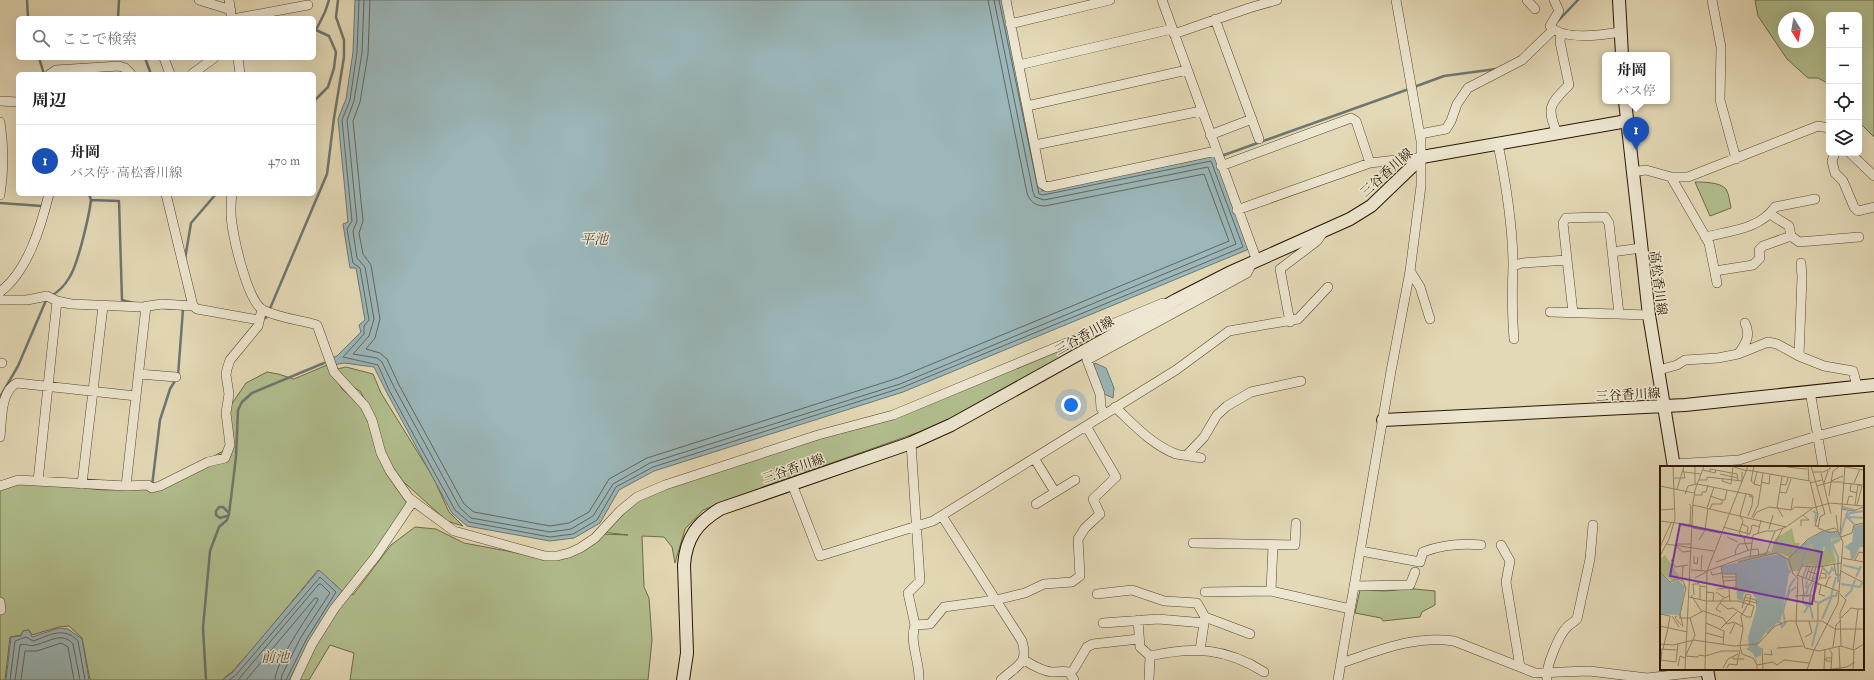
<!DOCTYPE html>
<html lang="ja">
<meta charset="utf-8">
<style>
body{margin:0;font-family:"IM FELL Double Pica","Noto Serif JP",serif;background:#f6f6f6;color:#222}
.controls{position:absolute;right:12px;top:12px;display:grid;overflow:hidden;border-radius:6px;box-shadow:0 4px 16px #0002}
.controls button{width:36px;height:36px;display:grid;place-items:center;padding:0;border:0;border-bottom:1px solid #e0e0e0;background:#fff;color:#222;font:20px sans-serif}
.compass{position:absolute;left:1778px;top:12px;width:36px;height:36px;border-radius:50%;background:#fff;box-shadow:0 4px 16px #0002;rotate:169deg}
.you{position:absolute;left:1071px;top:405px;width:14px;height:14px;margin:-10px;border:3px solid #fff;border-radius:50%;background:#1a73e8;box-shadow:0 0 0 6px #1a73e833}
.badge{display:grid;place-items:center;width:26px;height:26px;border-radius:50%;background:#7c3aed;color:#fff;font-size:13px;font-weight:700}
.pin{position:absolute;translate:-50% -33px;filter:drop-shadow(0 1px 2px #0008)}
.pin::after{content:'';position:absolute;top:21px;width:14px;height:12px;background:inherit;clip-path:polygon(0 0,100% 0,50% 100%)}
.popup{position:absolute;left:1602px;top:52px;width:68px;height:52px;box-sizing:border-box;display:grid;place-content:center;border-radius:6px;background:#fff;filter:drop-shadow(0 1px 3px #0005);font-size:13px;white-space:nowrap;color:#767676}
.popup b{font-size:15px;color:#222}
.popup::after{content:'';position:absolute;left:50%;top:100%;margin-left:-8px;border:8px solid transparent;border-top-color:#fff}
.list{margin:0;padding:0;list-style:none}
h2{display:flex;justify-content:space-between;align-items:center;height:52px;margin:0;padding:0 16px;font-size:17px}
h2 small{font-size:13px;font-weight:400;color:#767676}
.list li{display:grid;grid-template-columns:26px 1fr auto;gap:12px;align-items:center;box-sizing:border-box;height:72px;padding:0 16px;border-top:1px solid #e0e0e0}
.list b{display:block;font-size:15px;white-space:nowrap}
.list p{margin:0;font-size:13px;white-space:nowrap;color:#767676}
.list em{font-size:13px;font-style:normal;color:#767676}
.icon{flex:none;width:22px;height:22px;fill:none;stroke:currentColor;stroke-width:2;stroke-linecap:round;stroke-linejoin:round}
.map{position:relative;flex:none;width:1874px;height:680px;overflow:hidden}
.search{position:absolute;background:#fff;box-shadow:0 4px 16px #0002;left:16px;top:16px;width:300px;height:44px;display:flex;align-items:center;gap:10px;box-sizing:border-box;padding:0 14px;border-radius:6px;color:#767676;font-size:15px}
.panel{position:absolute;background:#fff;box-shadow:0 4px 16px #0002;left:16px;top:72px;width:300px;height:124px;border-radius:6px}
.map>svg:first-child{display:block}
.green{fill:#b2bf8f;stroke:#6d6a48;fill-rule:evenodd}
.water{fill:#9bb7ba;stroke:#6d7670}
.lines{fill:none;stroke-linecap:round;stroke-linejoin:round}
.shore{stroke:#62665d;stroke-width:1}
.stream{stroke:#6d7670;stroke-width:2.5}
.street-casing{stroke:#57452e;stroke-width:10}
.secondary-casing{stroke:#281400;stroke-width:14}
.street{stroke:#ede6d0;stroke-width:9}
.secondary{stroke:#ede6d0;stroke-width:12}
.labels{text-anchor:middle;stroke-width:3;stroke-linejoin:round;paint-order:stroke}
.street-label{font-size:13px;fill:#281400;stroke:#ede6d0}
.water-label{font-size:14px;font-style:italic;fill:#504d41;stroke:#ede6d0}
.inset-river{fill:none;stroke:#9bb7ba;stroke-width:2}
.inset-road{fill:none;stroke:#998a6d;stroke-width:1}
.view{fill:#7b2cbf;fill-opacity:0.15;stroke:#7b2cbf;stroke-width:2}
.inset-edge{fill:none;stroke:#281400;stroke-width:2}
</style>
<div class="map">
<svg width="1874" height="680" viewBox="0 0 1874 680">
<rect width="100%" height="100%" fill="#e4d9b6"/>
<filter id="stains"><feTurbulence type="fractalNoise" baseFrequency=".005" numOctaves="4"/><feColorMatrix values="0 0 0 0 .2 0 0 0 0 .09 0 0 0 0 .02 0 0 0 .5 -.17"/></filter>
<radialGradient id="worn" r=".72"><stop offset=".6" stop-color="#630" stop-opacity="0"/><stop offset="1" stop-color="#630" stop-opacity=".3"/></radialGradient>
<path class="green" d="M1755,0H1874V137L1859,122V15H1829V84L1818,78H1808L1787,59L1758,16ZM1784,18H1808V42H1784Z
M1695,182C1703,182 1720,182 1726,189C1729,194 1730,203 1731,208L1710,216Z
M1132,319L942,424L738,496L703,510L685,529L675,563L672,547L664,537L642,536L644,587L649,598L652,640L648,680H350L354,653L330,645L309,680H285L338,587L318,570L256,645L232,672L225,677L227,680H90L82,638L69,626L59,627L32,635L29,630L23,631L21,635L10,637L5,680H0V491L16,482L105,490L155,488L225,450L229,408L246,383L267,372L278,374L294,379L327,365L342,389L362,407L368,419L388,474L413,510L390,533L345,588L353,595L391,545L415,527L436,529L464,543L523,554L558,557L602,534L628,535L602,532L638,498L665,486L889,417Z
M346,367L373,374L381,393L433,477L449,512L463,526L447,521L397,476L385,457L370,409L360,391L344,382L337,369Z
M1404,588L1435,591V605L1422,612L1420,617L1383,621L1381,618L1355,613L1360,590C1375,590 1390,593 1404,588Z"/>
<path class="water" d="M355,0H1003L1042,191L1215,156L1249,249L903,392L654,471L619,490L600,523L574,538L550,541L467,526L452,513L386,391L374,367L344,363L334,365L332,358L337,356L361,332L359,325L365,320L356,268H350L343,224L348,222L338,119L346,99L353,52Z
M1095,363L1106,368L1114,388L1113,398L1104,394L1093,367Z
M319,570L342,591L309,642L289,680H222L232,673Z
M59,628L68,629L82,639L89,680H6L11,637L21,636L23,631L29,630L32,637Z"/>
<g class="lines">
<path class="shore" d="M359,0L357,52L350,100L342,120L352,221L347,229L353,263L360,268L369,320L364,326V334L343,357L378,365L389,390L455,510L469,522L550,537L573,534L597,520L616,487L653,467L901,388L1243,247L1211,161L1043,195L1039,194L999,0
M364,0L362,53L354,101L347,120L357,221L353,231L357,258L365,267L374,319L369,336L353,354L377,358L382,362L394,387L460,508L471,518L550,532L571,529L593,516L613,484L650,463L900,384L1236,244L1208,167L1044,200L1035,197L1033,192L994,0
M370,0L368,54L360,102L353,121L363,221L359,233L363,254L371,265L380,319L375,338L366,349L380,353L387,359L399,385L464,504L474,512L550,526L569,523L589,512L609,479L647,458L898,378L1229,241L1204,174L1045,206C1036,206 1030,202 1027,193L988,0
M10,680L15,641L26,637L33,641C51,635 63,626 78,641L85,680
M15,680L20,645C27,643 29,647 35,645C49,642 62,631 73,644L80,680
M21,680L25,651H37L61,643L68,647L74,680
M229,680L236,675L320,577L336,592L306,640L286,680
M238,680L319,584H321L330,593L301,637L282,675L281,680
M246,680L315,598H317L318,600C308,616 275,663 275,680"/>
<path class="stream" d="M27,0L28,18
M118,18L119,0
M1556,23L1578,0
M39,58L44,74
M145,58L151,74
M1414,87L1444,76L1496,69
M314,101L328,87L334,68L336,52L329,36L316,30L325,12L329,0
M1224,155L1409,89
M89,194L91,200L119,201L122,300L133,303
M0,203L42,206
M185,259L191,223L216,194
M51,296C58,292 65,285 69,278C78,265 89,216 91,200
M261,317L266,318L327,174L334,118L344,57V40L336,17L338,0
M0,397L18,366L47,298
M152,486L160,420L170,389L178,376L183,309L164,308
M227,516L220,518L216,515V511L219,507H223L229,513
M206,680L203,628L210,551L219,527L227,520L229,514L236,457L238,410L242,402L252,393L324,363"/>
<defs>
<path id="street" d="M199,0L231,10
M229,0L231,15
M1006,0L1042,184L1047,187L1216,151
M1162,0L1257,261
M1527,0L1535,9
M1554,0L1559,11L1550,26C1563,41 1603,35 1621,32
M1712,0L1721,47L1720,100L1736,159
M238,18L308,5
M1215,19L1259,139
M1010,24L1110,0
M1174,34L1249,8L1277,0
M164,58L170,74
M238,58L240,74
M1019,65L1172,29
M50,74L56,70L119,66L125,68L131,74
M192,74L214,58
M0,101L18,102
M1027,106L1187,70
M0,122C4,147 4,170 0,195
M1557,133C1546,107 1550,104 1569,85L1560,42L1561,33
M1420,134L1446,129L1451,121L1457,104L1468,88L1522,60L1553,30
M1210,135L1252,119
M1498,144C1506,184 1513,225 1513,266C1512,291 1512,315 1514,339
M1035,145L1201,111
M1835,153L1832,161L1835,173L1843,181L1854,207L1858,211L1874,207
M1850,153L1874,176
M1221,166L1351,118L1356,121L1370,163
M1632,172L1646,170L1671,177L1709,243L1717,283
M1671,177H1688L1818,126L1829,128
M166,194L193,306
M232,194C231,200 231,206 231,212C231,231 247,301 263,310C279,318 300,320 317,325L334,372L365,406L372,420L381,453L390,471L409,498L454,531L545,556H557L569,553L580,548L595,538L620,511L637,497L665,485L818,435L893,415L1163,303
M1237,210L1370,163L1422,157
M1770,214L1789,226L1791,236L1799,242L1859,237
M1705,237C1730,231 1760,229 1775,207L1815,199
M1612,252L1641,248
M1513,266L1522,263L1567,260
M1410,271L1420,287L1430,319
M1715,271L1753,265L1760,258L1759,250L1763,246L1791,236
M0,292C28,271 41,226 49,194
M0,300H27L47,296L57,301L71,304L142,307L162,304L193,306L197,309L259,320
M1550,312L1649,315
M1573,313L1563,223L1566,218L1605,217L1609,223L1619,314
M1290,322L1280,269L1317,241L1324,231
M1739,353C1746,343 1751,335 1745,323
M1799,356L1802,277L1801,263
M0,363H2
M1659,370L1677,365L1685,360L1718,358L1738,354L1768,342L1777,344L1799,356L1824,366L1853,371L1857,386
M139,374L176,377
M1810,391L1823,467
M1115,407C1133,424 1152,445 1176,454C1184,456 1193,456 1201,458
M1105,414L1101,408L1100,394L1087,360L1247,273L1252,263
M0,437C2,421 0,391 17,383L136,396
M911,443L920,581L908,593L915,625L930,624L944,607L996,600L1025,593L1044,584L1072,582L1080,576L1078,539L1085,528L1100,514L1093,499L1116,477L1086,426
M1187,455L1204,437L1217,415L1227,406L1251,392L1301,381
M1034,458L1055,492
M1673,464L1739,460L1817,436L1874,421
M38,481L57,301
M82,484L103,306
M792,484L820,556L933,521L1176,370L1229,331L1298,319L1328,287
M0,486L18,480L126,486L148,485L152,488L160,486L208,462L225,458L230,445L226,413L229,394L226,375L227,369L230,360L258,326L262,309
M126,486L146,306
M1036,504L1075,480
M942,516L1022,641C1029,664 1017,665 1001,680
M1193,543L1295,545L1296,523
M1501,545L1510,561L1506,582L1520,667
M1361,551L1420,562L1423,552C1442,545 1460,543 1481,545
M1354,586L1410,585L1415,572
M1271,591L1273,545
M1205,592L1271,591L1350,609
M1097,594L1132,590L1164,601L1197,603L1205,617L1250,634
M0,602L1,610
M1138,620L1140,647L1150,656L1149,680
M1103,623L1158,619L1204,623
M915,625C909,642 920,662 919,680
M1200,650L1205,617
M1150,656C1193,646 1226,648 1264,672
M1024,660C1032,665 1042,671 1052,672C1058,672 1063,671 1069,672L1074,680
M1341,663C1378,651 1414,635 1454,641L1535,673L1589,671L1647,678L1707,671
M1074,669L1087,647L1093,644L1139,639
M1547,679C1545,668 1559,635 1567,627C1570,624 1574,622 1577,619L1590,559L1593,525
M295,680L312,644L334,609L376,556L413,501
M1338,680L1391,371L1410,271L1421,186V141L1396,0"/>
<path id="secondary" d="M1619,0L1622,55
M1625,101L1649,315L1674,467
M1383,420L1685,405L1874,385
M1707,669L1709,680
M683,680L687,653L684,565C686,538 697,523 720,509L911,443L951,425L1176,300L1229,273L1350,219L1371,206L1422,157L1627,121"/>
</defs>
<use href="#street" class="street-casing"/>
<use href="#secondary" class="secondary-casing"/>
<use href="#street" class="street"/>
<use href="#secondary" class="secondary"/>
</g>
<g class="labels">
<g class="street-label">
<text transform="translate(1386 172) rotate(-42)" y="5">三谷香川線</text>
<text transform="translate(1659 283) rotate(83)" y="5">高松香川線</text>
<text transform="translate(1084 335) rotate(-29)" y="5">三谷香川線</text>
<text transform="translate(1628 394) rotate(-3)" y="5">三谷香川線</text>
<text transform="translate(793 468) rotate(-19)" y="5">三谷香川線</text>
</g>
<g class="water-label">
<text x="594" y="244">平池</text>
<text x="275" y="662">前池</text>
</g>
</g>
<g transform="translate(1660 466)">
<rect width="204" height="204" fill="#e4d9b6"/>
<path d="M132,62L135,77H140L139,80L145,78L147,82L152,78L156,89H161L165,81L171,91V74L181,71L182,73L172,79L176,96L158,101L148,98L142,100L139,105H133L130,104L126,92L129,95V91L119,87L71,97L109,85L111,87L115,73ZM5,89L19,110L14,116L0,107V93Z" fill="#b2bf8f"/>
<path d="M204,58V81H200L194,93H191L190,85L184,81L192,76L194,60ZM163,65H178L181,71L171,73V91L164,80L161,89H156L152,78L136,90L135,88L145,76ZM119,88L126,92L129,104L132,105L129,108L121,154L109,162L97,179L101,182V190L96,191L97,198L93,187L86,183L89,181L88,171L96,144V133L92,127L86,126L83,129L84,136L77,133L76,108H62L61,100ZM0,107L12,117L18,114L25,120L20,152L18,149L0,148Z" fill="#9bb7ba"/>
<path class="inset-river" d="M182,41L195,44M153,45L156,47L155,56M188,45L186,50L194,58M189,51L204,52M180,70L185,53L190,47L204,45M183,99L199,103M141,100L147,82M163,102L169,108L172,102L174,105M143,111L148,98M176,111L171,130H176L177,126M196,111L201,100M178,116V91L172,78L180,74M181,118L200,121L202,117M148,121L157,109M143,128V136L148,141M146,128L148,122L146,121L147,115M185,131L191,125L195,114M127,134L129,126L136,121M159,137L170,131M150,139L153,153M144,147L150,137V131M162,153L172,130M107,167L116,156H120L122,161L125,157L123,145L130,120L135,112M152,180L158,156"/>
<path class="inset-road" d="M94,0L91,15L95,18M148,0L149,15M74,1L87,5M127,1L147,3M179,1L173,5L171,16H182M185,1L204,4M43,4L55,7L56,4M87,4L150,15L158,49L155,60H158M24,6L41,8M50,6V3L77,8L78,14M97,6L94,18L101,20M153,6H163L170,3V0M161,7L171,48M60,8L78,12M122,11L117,41L123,51M14,12H25L23,3M63,12L62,15L71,18L73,0M39,14H47V11L82,15V6M171,15L183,10M101,16L109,18L110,8M150,17L162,14M164,17L168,5M182,17L204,19M194,17L200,3M35,18V0M120,18L126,19L128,12M191,18L190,25L197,27M0,20L34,27M157,20L171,16L169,30M17,23L24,0M77,26L92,29M119,26L126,27L131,13M25,28L28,20L37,18L77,26M34,29H42V26H46L48,19M50,30L62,34M29,38L31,40L30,58M187,38L189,30L193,31M33,39L126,61M195,39L198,19L202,20L197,39M47,42L54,21M50,43L52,38H62V34H65L67,24M182,43L193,45L204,41M0,44L14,43M131,44L133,32M80,49L83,55L79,67L84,72M80,49L86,28M88,50L92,39L93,30H89L93,32M92,51L98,39L103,7M93,52L97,46L109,41L131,44L135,41L152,42M0,55L32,59M82,58L88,61L87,67M141,60V54H149L143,49M63,61L90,68L92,59L100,61M33,62L60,67M109,63L113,49M98,67L101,54M180,68L185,0M67,71L78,76M181,71L192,67L194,59L204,57M39,74L45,64L48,42M92,77L93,69L106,65H115M115,77L123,62M6,78L54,85M16,78H31M0,81L11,57M17,81L23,86L31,85M88,85L84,73L89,67M76,89L75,85L79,78L92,77L90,91M0,90L9,73L15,53L13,0M34,90V97L37,98L38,91M182,92L204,96M128,93L148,73L163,65L175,62L178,65L176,49M14,94H11L15,101L28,99M195,94L199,86L204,87M56,96L89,84L98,83L99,89M78,96L117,87L129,94L133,108L138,112L136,157L145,182L159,185L181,180L194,184L204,178M174,97L176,109H181M23,100L22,113L26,122L20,148L23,161M61,100L64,121M31,104L47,105L86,91L106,88L115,65L126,61L153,42L170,37L204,40M41,105L42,89M51,105L52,109L62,107M148,105L157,108L160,101M181,105L204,117M0,106L10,116L18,113L22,115M62,108H76V124M137,109L180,126M137,110L142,100L158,101L181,97M63,111H76M142,111L144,130H154M35,112L46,106M146,112L150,99M160,112H166V108L161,107M149,113L153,100M36,114L40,120L46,121M152,114L156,101M63,115L76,114M157,118L161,119L159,128L165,130M40,120V133M165,121L169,111H171M57,123L76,121M69,123L70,135M46,126L54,127L53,135M56,126L65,132L69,130M180,128L186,134L180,147L181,180M31,129L42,146M34,129L33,118H38M135,130L150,129L153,118L159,114L163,100M29,131L46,135H78L94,140L91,151H87L73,142L68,143L60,137M84,131L96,134L97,137M84,134L97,137M82,142L86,128L91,129L89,139M61,146L56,143L64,131M0,148L10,150L8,162M12,150L19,161M17,150L15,151L21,159M19,152H30L43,145L63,152L67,158L74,156L83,161M181,152L191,142L198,143M158,155V136H155L154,130L158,116M46,157L64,165L63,179M0,160L27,166M61,162L77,146M46,167L64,172M70,168L75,157M145,171L152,167L149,155M0,178L13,179L34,174L74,180L98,178L115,160L128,155H162L175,163H204M80,179L83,163L81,150L88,138M80,180L82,188L93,192L97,199M179,180L180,203M173,181L176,159L181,154M102,182L103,204M117,182L143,180M0,183L17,184M2,183L1,194L16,196L18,178M3,183L8,162M169,183L172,187L171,203M193,184L198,143H204M104,188L112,189L111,184M26,189L35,169L30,152M25,190L38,191L39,189L45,190L62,185H80L78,192M73,191V193H84M172,192H166V195H172M18,200L20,190L25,192M63,202L68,193L78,188M67,202L69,198L77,199L78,192M25,204L33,37L35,24L44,0M45,204L47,105L88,0M97,204V199L113,196L117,199L124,194L149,197M147,204L154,184L178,137L183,76L178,65L171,67L158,62L160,51L165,48L151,0M164,204L165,184M166,204L187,201L195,196M193,204L194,184"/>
<path class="view" d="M20,58L162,86L152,138L10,110Z"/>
<rect width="204" height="204" class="inset-edge"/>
</g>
<rect width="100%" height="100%" filter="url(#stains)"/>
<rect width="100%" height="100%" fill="url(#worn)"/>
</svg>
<div class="controls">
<button>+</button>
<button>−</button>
<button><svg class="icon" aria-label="locate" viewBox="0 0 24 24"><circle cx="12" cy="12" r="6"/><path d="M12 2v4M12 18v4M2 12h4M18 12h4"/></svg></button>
<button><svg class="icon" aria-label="layers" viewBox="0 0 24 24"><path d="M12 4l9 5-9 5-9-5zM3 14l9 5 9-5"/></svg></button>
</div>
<svg class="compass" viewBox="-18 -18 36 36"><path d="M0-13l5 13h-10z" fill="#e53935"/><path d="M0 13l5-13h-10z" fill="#767676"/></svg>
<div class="you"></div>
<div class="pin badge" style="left:1636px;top:150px;background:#1a4fb4">1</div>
<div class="popup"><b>舟岡</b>バス停</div>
<div class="search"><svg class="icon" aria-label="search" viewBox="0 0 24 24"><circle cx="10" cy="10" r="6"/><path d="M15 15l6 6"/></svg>ここで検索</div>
<section class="panel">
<h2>周辺<small></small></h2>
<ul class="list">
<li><span class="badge" style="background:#1a4fb4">1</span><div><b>舟岡</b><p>バス停 · 高松香川線</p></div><em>470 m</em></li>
</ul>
</section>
</div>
